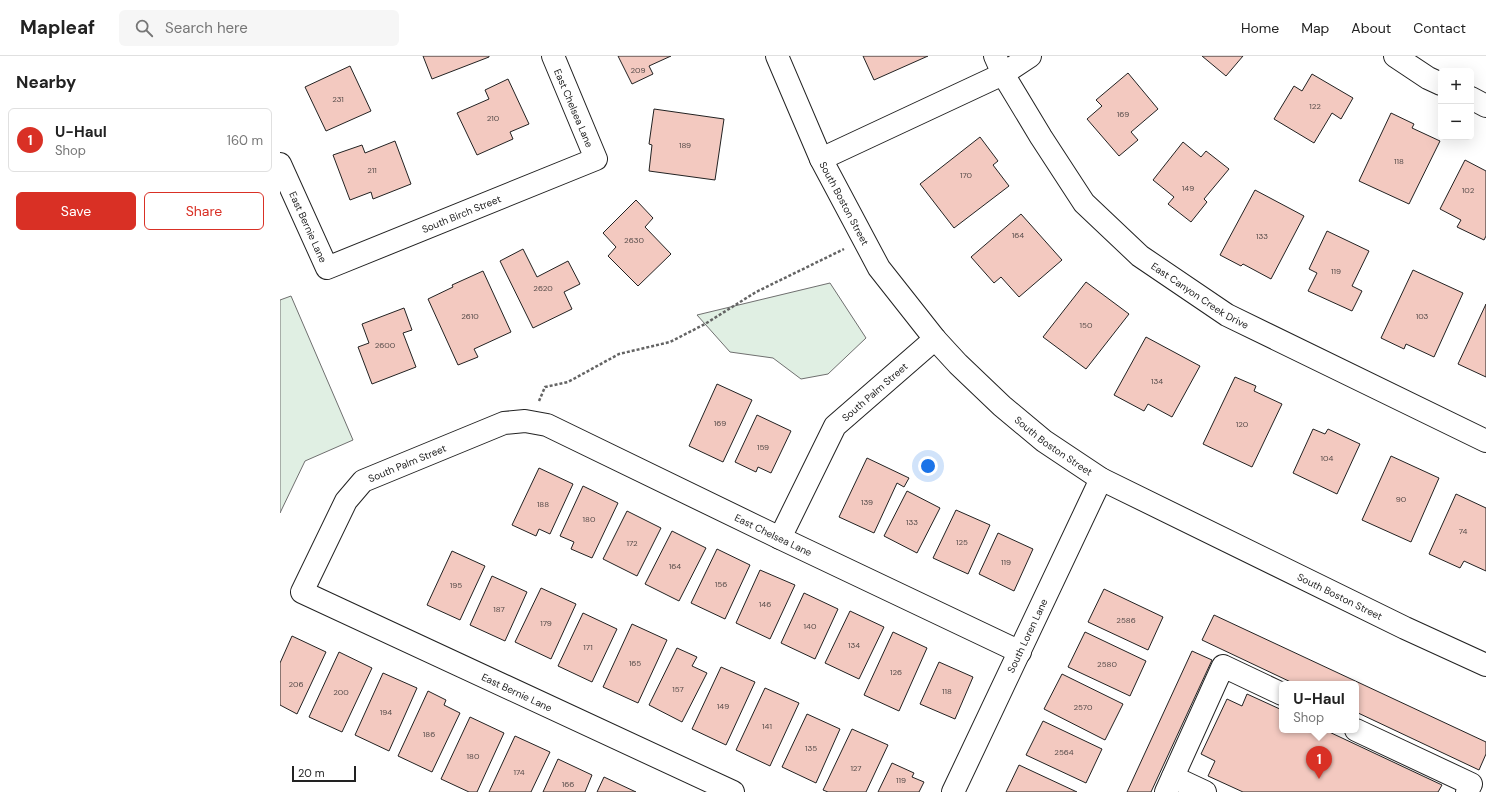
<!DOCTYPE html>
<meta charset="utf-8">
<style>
body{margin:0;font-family:"DM Sans",sans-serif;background:#f6f6f6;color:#222}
.controls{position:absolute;right:12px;top:12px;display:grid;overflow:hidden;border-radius:6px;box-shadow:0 4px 16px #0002}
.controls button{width:36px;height:36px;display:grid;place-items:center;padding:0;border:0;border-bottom:1px solid #e0e0e0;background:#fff;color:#222;font:20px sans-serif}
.scale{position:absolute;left:12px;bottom:10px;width:64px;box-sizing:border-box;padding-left:4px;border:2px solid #222;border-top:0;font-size:11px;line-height:14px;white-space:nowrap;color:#222;-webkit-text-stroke:3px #fff;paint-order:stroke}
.you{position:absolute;left:648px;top:410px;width:14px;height:14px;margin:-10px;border:3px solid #fff;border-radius:50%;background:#1a73e8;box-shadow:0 0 0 6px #1a73e833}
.badge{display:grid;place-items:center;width:26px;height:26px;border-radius:50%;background:#d93025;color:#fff;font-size:13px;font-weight:700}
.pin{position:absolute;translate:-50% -33px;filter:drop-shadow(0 1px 2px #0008)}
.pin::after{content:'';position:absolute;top:21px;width:14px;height:12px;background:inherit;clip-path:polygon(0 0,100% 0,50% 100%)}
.popup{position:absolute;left:999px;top:625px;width:80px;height:52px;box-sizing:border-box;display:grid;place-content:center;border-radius:6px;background:#fff;filter:drop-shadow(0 1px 3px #0005);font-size:13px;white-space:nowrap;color:#767676}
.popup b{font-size:15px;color:#222}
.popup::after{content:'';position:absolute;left:50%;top:100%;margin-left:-8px;border:8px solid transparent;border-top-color:#fff}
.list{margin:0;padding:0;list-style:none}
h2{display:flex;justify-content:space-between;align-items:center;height:52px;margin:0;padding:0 16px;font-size:17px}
h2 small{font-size:13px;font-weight:400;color:#767676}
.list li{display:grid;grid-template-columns:26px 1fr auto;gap:12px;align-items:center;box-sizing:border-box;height:64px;margin:0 8px 8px;padding:0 8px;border:1px solid #e0e0e0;border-radius:6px}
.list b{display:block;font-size:15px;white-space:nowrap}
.list p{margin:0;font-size:13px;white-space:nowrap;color:#767676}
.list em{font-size:13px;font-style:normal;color:#767676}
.actions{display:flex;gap:8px;padding:12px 16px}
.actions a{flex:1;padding:9px 0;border:1px solid #d93025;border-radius:6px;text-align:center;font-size:14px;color:#d93025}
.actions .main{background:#d93025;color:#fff}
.icon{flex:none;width:22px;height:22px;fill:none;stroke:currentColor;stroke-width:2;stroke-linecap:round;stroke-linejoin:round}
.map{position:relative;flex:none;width:1206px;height:736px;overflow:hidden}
header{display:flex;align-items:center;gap:24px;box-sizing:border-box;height:56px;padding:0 20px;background:#fff;border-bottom:1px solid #e0e0e0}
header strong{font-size:19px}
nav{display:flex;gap:22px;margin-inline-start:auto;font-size:14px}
.search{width:280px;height:36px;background:#f6f6f6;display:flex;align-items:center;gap:10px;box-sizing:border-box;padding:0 14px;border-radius:6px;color:#767676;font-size:15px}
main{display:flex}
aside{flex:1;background:#fff}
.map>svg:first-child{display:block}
.green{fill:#e0efe3;stroke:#6f6f6f}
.building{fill:#f3c9c0;stroke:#222}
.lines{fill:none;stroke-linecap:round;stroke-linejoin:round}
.minor-casing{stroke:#222;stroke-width:24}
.path{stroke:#646464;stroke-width:2.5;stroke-dasharray:3 2;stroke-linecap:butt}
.minor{stroke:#fff;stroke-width:22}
.labels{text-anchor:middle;stroke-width:3;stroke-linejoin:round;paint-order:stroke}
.number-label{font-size:8px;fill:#564c4a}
.street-label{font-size:10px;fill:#222;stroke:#fff}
</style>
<header>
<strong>Mapleaf</strong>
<div class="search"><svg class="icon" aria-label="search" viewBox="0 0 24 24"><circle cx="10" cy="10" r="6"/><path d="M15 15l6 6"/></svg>Search here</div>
<nav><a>Home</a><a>Map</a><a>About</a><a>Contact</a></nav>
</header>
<main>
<aside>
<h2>Nearby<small></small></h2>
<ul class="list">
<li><span class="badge">1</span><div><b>U-Haul</b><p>Shop</p></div><em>160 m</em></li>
</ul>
<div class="actions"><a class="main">Save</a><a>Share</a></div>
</aside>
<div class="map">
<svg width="1206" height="736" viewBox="0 0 1206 736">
<rect width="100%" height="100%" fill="#fff"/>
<path class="green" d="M550,227L586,282L548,318L521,323L493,302L450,296L417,259Z
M11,240L73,384L25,405L0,457V244Z"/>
<path class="building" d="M143,0H209V1L152,23Z
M338,0H391L369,10L373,18L352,28Z
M583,0H648L594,24Z
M922,0H963L946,20Z
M70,10L91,55L46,75L25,31Z
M848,17L878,53L851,76L858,84L839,100L807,63L822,50L816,44Z
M1032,18L1073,42L1061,63L1052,57L1034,87L994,63L1014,30L1022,35Z
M228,23L249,68L230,76L233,83L197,99L177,57L209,43L205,34Z
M374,53L444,63L435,124L369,115L372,89L369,88Z
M1111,57L1134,68L1132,72L1160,85L1129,148L1079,125Z
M700,81L718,105L713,109L729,130L674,172L640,128Z
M115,85L131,128L93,143L91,136L70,144L53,99L82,89L85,97Z
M903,86L921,101L926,95L949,113L924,143L927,146L911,166L888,148L894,141L873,124Z
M1185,104L1206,115V180L1204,184L1177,171L1181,164L1160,153Z
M975,134L1024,160L991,223L963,208L961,210L940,199Z
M356,144L373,162L365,171L391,198L358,230L328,200L336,191L323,177Z
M741,158L782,204L739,241L721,221L714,227L691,201Z
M1047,175L1089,195L1072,230L1082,235L1072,255L1028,235L1037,217L1029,213Z
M243,193L257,221L288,205L300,228L284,236L292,253L253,272L220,205Z
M1133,214L1183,237L1154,301L1126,288L1124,293L1101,282Z
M203,215L231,276L194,293L198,301L178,309L148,243L173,231L172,229Z
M806,226L849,258L806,313L763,281Z
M1206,248V321L1178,308Z
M124,252L132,274L123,277L136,311L92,328L78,291L89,287L82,268Z
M866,281L920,310L892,361L868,348L864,355L834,339Z
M955,321L976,330L974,335L1002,348L972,411L923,388Z
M437,328L472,344L443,406L409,390Z
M477,359L511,375L491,417L478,411L476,416L455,406Z
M1033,373L1045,378L1048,373L1080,388L1057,438L1013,417Z
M1111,400L1159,422L1131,486L1082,464Z
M587,402L629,422L624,431L617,427L594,477L559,461Z
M259,412L293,428L270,478L259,473L256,480L232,469Z
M303,430L338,447L312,502L291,493L294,486L280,480Z
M627,435L660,452L637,497L604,480Z
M1176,438L1206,452V515L1184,505L1180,512L1149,498Z
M676,454L710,469L688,518L653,502Z
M347,455L381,472L357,520L323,503Z
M392,475L426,492L399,545L365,528Z
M718,477L753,493L734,535L699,518Z
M437,493L470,509L445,563L411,547Z
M172,495L205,510L180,564L147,549Z
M480,514L515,529L490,583L456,567Z
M212,520L247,536L225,585L190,569Z
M261,532L296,548L271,603L235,586Z
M824,533L883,561L868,594L808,566Z
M524,537L558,553L535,603L501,587Z
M570,555L604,571L579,623L545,607Z
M303,557L337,573L312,626L278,610Z
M934,559L1206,686V698L1199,714L1076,656V628H1015L922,584Z
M352,568L387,584L358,647L323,631Z
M613,576L647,592L619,655L584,639Z
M805,576L866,605L850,640L788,611Z
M12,580L46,596L17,658L0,649V607Z
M397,592L417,601L412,610L427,617L402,666L369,649Z
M912,595L932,604L871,736H847Z
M59,596L92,612L62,676L29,661Z
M659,606L693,621L675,663L640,648Z
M441,611L475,626L446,689L412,673Z
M103,617L137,632L109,695L75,679Z
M782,618L843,648L825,684L764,653Z
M485,632L519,647L490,710L456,694Z
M148,635L166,644L164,649L180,657L152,716L118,700Z
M967,638L1002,654V674H1045L1162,729L1158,736H963L928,720L935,705L921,698L947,643L962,650Z
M527,658L560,673L536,727L502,711Z
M190,661L224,677L197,736H189L161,723Z
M763,665L822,693L806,727L746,699Z
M572,673L608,689L586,736H548L543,734Z
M235,680L270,696L251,736H209Z
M278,703L312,719L305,736H263Z
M612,707L634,717L632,721L644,726L639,736H598Z
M739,709L797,736H726Z
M324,721L356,736H317Z"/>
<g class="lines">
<defs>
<g id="minor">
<path id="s1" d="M497,0L541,103L599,212L655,283L678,308L722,350L764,385L821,423L1125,572L1206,609"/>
<path id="s2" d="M715,0L723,18L761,81L804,147L860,200L947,259L1206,385"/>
<path d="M1115,0L1148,22L1161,28"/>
<path d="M1191,42L1206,50"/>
<path d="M541,103L723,18L750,0"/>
<path id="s3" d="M0,108L47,212L316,103L273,0"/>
<path id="s4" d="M500,482L555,370L655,283"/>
<path d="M1076,674L1191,728L1187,736"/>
<path d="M893,721L925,736"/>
<path id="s5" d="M453,736L22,536L66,445L83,425L224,367L245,365L267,369L500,482L740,596"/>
<path id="s6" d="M673,736L821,423"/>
<path d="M886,736L943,610L1002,638"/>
</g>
</defs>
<use href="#minor" class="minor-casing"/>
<path class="path" d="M259,345L265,331L288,326L339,298L390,286L425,268L476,236L564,193"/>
<use href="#minor" class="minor"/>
</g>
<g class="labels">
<g class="number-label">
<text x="358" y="17">209</text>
<text x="58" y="46">231</text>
<text x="1035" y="53">122</text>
<text x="843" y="61">169</text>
<text x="213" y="65">210</text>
<text x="405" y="92">189</text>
<text x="1119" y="108">118</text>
<text x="92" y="117">211</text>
<text x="686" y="122">170</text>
<text x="908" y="135">149</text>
<text x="1188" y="137">102</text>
<text x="738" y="182">164</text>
<text x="982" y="183">133</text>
<text x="354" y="187">2630</text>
<text x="1056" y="218">119</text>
<text x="263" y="235">2620</text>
<text x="190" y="263">2610</text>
<text x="1142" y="263">103</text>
<text x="806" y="272">150</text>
<text x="105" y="292">2600</text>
<text x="877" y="328">134</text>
<text x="440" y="370">169</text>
<text x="962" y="371">120</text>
<text x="483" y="394">159</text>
<text x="1047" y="405">104</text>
<text x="1121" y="446">90</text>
<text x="587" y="449">139</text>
<text x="263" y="451">188</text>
<text x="309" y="466">180</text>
<text x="632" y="469">133</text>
<text x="1183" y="478">74</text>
<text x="682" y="489">125</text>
<text x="352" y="490">172</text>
<text x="726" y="509">119</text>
<text x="395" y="513">164</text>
<text x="441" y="531">156</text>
<text x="176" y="532">195</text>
<text x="485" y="551">146</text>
<text x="219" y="556">187</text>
<text x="846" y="567">2586</text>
<text x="266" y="570">179</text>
<text x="530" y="573">140</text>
<text x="574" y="592">134</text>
<text x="308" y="594">171</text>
<text x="355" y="610">165</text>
<text x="827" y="611">2580</text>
<text x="616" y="619">126</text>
<text x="16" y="631">206</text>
<text x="398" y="636">157</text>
<text x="667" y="638">118</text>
<text x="61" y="639">200</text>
<text x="443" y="653">149</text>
<text x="803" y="654">2570</text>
<text x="106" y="659">194</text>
<text x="487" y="673">141</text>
<text x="149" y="681">186</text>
<text x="531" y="695">135</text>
<text x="784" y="699">2564</text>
<text x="193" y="703">180</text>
<text x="576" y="715">127</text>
<text x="239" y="719">174</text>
<text x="621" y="727">119</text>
<text x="288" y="731">166</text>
</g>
<g class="street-label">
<text transform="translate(294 52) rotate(67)" y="4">East Chelsea Lane</text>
<text dy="4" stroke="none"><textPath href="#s1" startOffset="162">South Boston Street</textPath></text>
<text dy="4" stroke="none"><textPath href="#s3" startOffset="259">South Birch Street</textPath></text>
<text dy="4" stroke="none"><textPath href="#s3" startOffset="69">East Bernie Lane</textPath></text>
<text dy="4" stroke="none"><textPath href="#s2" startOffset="321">East Canyon Creek Drive</textPath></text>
<text dy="4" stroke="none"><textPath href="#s4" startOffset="177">South Palm Street</textPath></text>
<text dy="4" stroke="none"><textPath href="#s1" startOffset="486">South Boston Street</textPath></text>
<text dy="4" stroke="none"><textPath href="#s5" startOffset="650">South Palm Street</textPath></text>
<text dy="4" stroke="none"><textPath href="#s5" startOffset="1050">East Chelsea Lane</textPath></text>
<text dy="4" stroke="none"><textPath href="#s1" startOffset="810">South Boston Street</textPath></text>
<text dy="4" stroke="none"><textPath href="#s6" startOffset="173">South Loren Lane</textPath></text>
<text transform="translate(237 636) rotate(25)" y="4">East Bernie Lane</text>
</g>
</g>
</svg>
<div class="controls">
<button>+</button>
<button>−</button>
</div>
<div class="scale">20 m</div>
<div class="you"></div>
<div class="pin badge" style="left:1039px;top:723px">1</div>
<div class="popup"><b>U-Haul</b>Shop</div>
</div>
</main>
